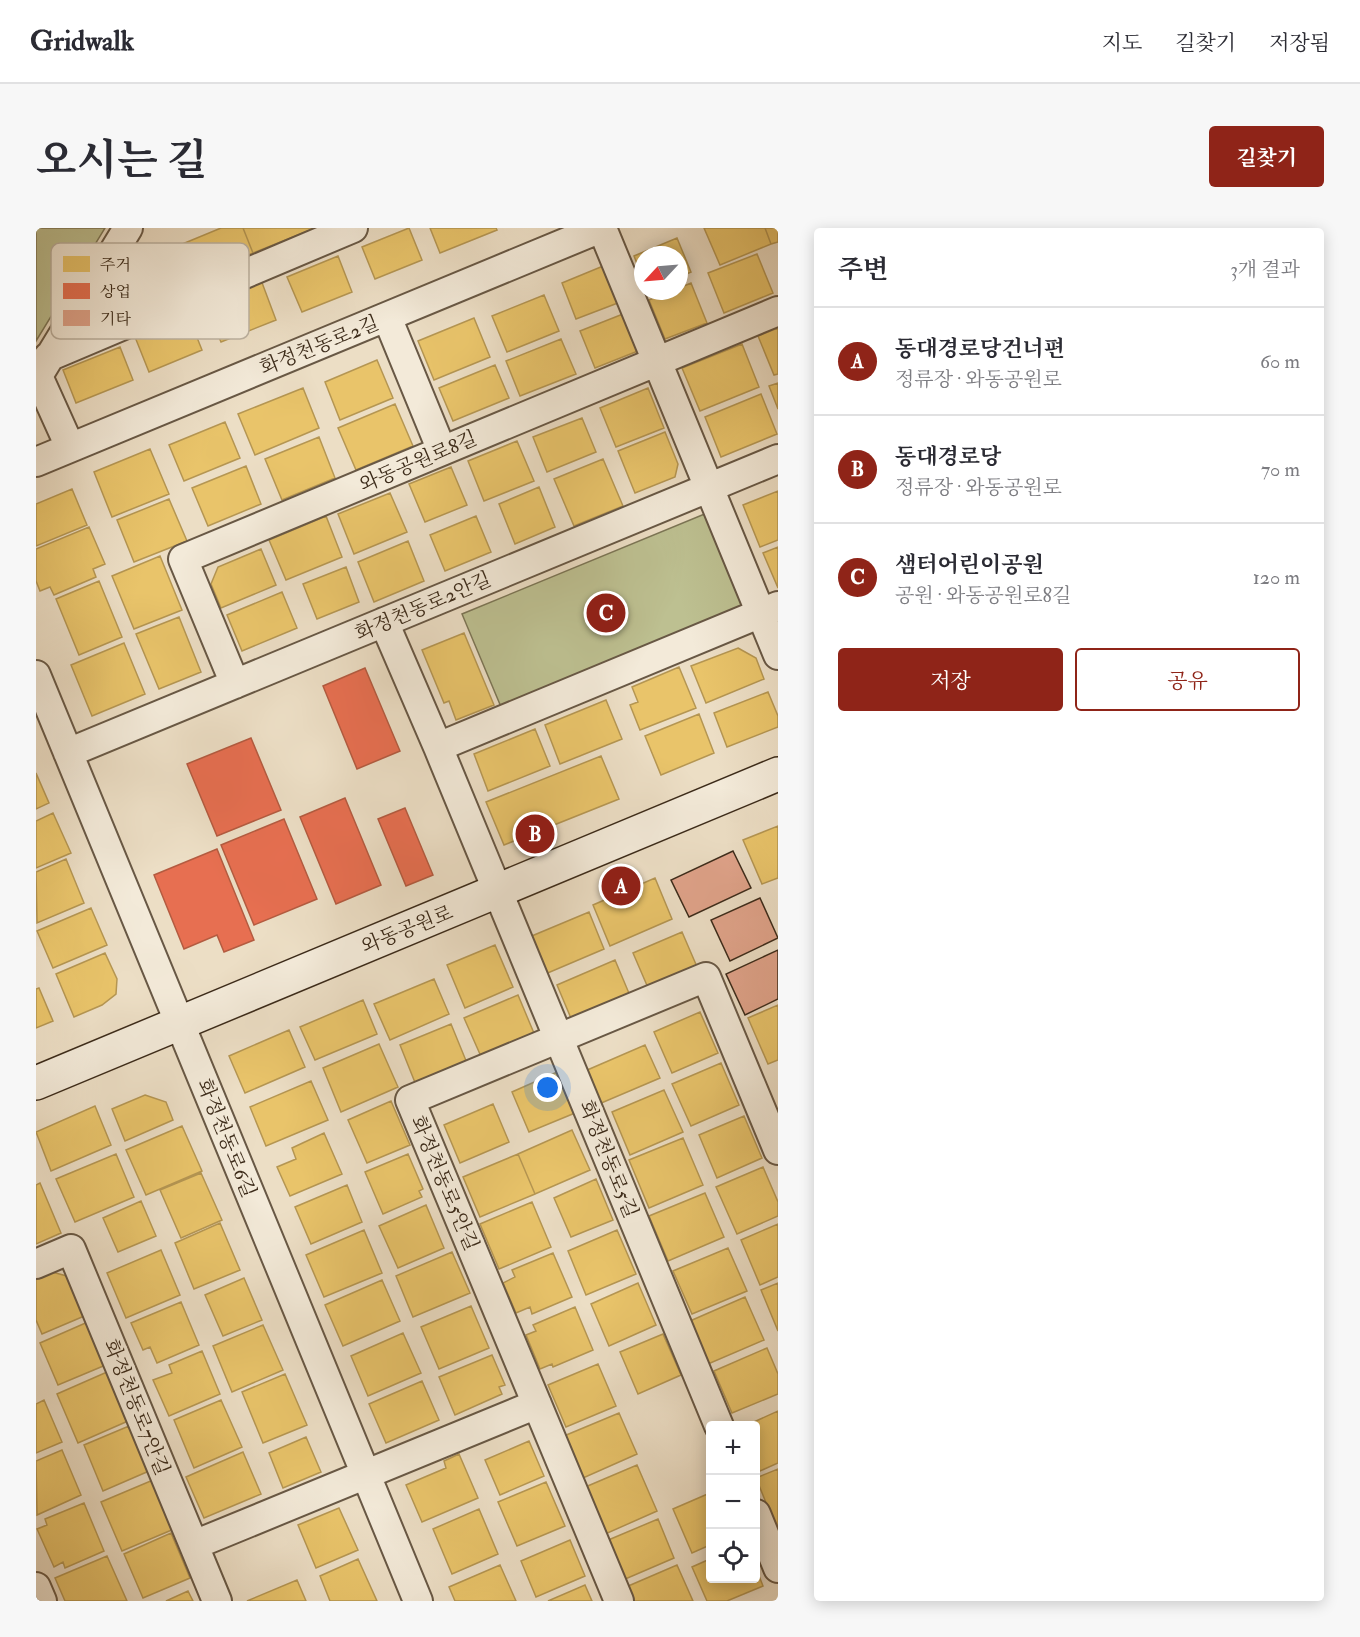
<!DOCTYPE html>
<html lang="ko">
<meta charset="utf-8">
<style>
body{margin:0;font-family:"IM FELL Double Pica","Noto Serif KR",serif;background:#f7f7f7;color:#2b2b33}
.controls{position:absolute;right:18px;bottom:18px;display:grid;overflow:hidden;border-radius:6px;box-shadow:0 3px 15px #0003}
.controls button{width:54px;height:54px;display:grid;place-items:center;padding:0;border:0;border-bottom:2px solid #e1e1e2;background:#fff;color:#2b2b33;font:30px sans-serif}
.compass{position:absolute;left:598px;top:18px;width:54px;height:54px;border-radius:50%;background:#fff;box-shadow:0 3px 15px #0003;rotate:244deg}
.you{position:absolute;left:512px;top:860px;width:21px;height:21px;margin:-15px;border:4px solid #fff;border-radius:50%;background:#1a73e8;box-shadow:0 0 0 9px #1a73e833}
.badge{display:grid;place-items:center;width:39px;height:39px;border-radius:50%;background:#8f2418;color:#fff;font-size:20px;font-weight:700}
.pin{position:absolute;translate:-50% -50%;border:3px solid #fff;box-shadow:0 2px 6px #0006}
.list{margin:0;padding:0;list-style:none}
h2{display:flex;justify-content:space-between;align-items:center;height:78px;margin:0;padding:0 24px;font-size:26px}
h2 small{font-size:20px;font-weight:400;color:#7c7c81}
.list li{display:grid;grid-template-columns:39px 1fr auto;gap:18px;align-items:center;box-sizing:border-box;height:108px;padding:0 24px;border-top:2px solid #e1e1e2}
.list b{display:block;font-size:22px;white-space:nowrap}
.list p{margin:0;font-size:20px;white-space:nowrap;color:#7c7c81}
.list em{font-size:20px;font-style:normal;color:#7c7c81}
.actions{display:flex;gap:12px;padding:18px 24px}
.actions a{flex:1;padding:14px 0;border:2px solid #8f2418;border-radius:6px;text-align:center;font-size:21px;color:#8f2418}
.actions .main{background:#8f2418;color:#fff}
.icon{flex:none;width:33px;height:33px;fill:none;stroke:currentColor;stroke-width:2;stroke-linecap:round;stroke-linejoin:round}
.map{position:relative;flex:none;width:742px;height:1373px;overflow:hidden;border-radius:6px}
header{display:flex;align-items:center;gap:36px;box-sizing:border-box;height:84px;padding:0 30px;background:#fff;border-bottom:2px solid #e1e1e2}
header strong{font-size:28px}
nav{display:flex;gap:33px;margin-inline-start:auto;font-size:21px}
.intro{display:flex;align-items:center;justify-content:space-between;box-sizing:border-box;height:144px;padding:0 36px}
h1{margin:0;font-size:42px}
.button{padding:15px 27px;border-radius:6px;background:#8f2418;color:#fff;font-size:21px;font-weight:700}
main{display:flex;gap:36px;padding:0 36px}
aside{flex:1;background:#fff;border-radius:6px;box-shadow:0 3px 15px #0003}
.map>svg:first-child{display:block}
.green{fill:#bdc091;stroke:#7c7656;stroke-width:1.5}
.homes{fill:#e9c46a;stroke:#b59652;stroke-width:1.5}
.shops{fill:#e76f51;stroke:#b45b40;stroke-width:1.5}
.building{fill:#e0a38a;stroke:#3c2b1a;stroke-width:1.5}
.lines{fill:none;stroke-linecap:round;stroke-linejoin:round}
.street-casing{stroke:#685845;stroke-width:32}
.secondary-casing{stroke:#3c2b1a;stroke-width:36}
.street{stroke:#f3ead9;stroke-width:28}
.secondary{stroke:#f3ead9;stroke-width:33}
.labels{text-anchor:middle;stroke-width:6;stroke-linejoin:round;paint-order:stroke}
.street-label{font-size:20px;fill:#3c2b1a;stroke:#f3ead9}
.key{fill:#f3ead9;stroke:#bcb1a0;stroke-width:1.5}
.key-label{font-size:16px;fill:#3c2b1a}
</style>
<header>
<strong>Gridwalk</strong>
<nav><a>지도</a><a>길찾기</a><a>저장됨</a></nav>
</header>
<div class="intro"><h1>오시는 길</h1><a class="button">길찾기</a></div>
<main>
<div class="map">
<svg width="742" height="1373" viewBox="0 0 742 1373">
<rect width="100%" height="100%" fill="#ecdec5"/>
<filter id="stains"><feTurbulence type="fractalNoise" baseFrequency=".00333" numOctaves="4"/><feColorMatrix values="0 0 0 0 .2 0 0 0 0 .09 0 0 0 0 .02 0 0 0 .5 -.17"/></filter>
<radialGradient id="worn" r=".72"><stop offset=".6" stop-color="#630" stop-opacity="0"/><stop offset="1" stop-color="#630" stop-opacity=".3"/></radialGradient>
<path class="green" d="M0,0H69L0,113Z
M671,285L714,384L468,486L426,386Z"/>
<path class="homes" d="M185,0H207L217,25L157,49L144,17Z
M207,0H277V1L217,25Z
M373,0L386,32L339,51L326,19Z
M394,0H460L461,2L404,25Z
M668,0H729L735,16L684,37Z
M729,0H742V14L735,16Z
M641,10L655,44L643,49V27H607V51L598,28Z
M721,26L737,65L688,85L672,45Z
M302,28L316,64L266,84L251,49Z
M572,36L587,73L540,91L526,55Z
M225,52L240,92L185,114L169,75Z
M655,55L671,95L629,111L613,72L635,63H643V60Z
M508,67L523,103L471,124L456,88Z
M592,84L607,121L559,140L544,103Z
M152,87L166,122L113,144L99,109Z
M438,90L454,129L398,152L382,113Z
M742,100V146L738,147L722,108Z
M525,111L540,146L484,168L470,133Z
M706,116L723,159L664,183L646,140Z
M84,119L97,152L40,175L27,142Z
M341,132L357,170L304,192L289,154Z
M459,137L473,170L417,193L403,160Z
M742,155V181L733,158Z
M267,160L283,200L219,227L202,186Z
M612,160L628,200L580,219L564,180Z
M725,166L741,206L685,229L669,189Z
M359,176L377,218L320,242L302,200Z
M546,190L560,224L511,244L497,209Z
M189,194L204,230L148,253L133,217Z
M629,204L642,236L639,249L599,265L582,223Z
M283,209L299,250L246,272L229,231Z
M481,213L498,253L448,273L432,233Z
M114,221L133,266L76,289L58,244Z
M567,231L587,278L538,298L518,251Z
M210,238L225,276L172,298L156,260Z
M415,239L431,277L389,294L373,256Z
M503,259L519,299L479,316L463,276Z
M36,261L51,297L0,318V276Z
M742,263V312L724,319L707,277Z
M354,265L371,304L318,326L302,286Z
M133,271L151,313L98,334L81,292Z
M290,288L306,329L250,352L233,312Z
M440,288L455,324L409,343L394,307Z
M53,299L69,336L57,341L60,349L18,367L14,359L4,363L0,353V321Z
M372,313L388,353L338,374L322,334Z
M742,319V360L727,325Z
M225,321L240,357L185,380L175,356L182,339Z
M124,328L146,382L98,401L76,348Z
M310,339L323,374L281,391L267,356Z
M63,353L86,409L43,427L20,371Z
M246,364L261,400L206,423L191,387Z
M143,389L165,444L123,461L100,406Z
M428,405L458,477L420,492L413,473L408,475L386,422Z
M88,415L109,466L56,488L35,437Z
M702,420L720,430L728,451L670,475L655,438Z
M643,439L660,480L604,502L594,477L602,474L596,459Z
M732,464L742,488V499L691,519L678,485Z
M570,472L586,511L524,536L509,497Z
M663,486L678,525L625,547L609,508Z
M499,501L514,538L452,563L438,526Z
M565,528L583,571L468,617L450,574Z
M0,545L13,575L0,581Z
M17,585L35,625L0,640V593Z
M742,598V650L726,656L707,612Z
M30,631L48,675L1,695L0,644Z
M619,650L636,691L574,718L557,677Z
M55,680L71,717L17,740L1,703Z
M553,684L568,721L507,747L491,710Z
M646,704L665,748L616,769L597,725Z
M459,717L477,759L429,780L411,737Z
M69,725L81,751L80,766L66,777L38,789L20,746Z
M579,732L595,770L537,795L521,757Z
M398,751L413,786L354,812L338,776Z
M3,760L17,793L0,800V761Z
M482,767L500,810L447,833L428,790Z
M327,772L341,806L279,832L264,799Z
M742,777V832L732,836L712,790Z
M664,784L682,825L636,845L618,804Z
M415,796L433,840L382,862L364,817Z
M253,802L269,839L209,865L193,828Z
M343,816L362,859L305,884L287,840Z
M609,817L624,850L563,876L549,843Z
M685,835L703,877L655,898L636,856Z
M521,844L539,885L493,904L476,864Z
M275,853L292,892L230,918L214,879Z
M628,862L647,904L594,927L576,884Z
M109,867L130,874L137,892L89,913L76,881Z
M355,873L374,917L331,935L312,892Z
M457,876L473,914L424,935L408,897Z
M59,878L75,917L15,943L0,904Z
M708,888L726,930L681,950L663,907Z
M146,898L166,943L110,967L90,922Z
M536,902L554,942L499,966L482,926Z
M288,905L306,946L254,968L241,939L260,931L256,920Z
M647,910L667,957L613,980L593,932Z
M80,926L98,969L39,994L20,951Z
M372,926L387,961L383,963L386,969L347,986L329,944Z
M482,926L499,966L444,989L427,949Z
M727,939L742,974V988L701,1006L680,959Z
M165,945L186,992L145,1010L124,962Z
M560,951L577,992L535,1009L518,970Z
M4,955L25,1005L0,1016V957Z
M311,957L326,994L275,1016L259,979Z
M669,965L688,1009L632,1033L613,988Z
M105,973L120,1008L82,1024L67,990Z
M496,974L515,1019L463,1041L444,996Z
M390,977L408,1020L362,1040L343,998Z
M184,995L204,1042L158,1061L139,1015Z
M742,996V1049L724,1057L705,1012Z
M328,1002L346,1045L288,1069L270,1027Z
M581,1002L600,1046L550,1067L532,1023Z
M692,1020L711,1063L656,1086L637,1043Z
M125,1022L144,1067L90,1090L71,1045Z
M416,1024L434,1065L377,1089L360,1048Z
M517,1025L536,1069L496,1086L494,1079L480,1085L467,1055L479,1049L476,1042Z
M16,1044L38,1050L53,1086L6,1106L0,1092V1051Z
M208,1050L226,1092L187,1108L169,1067Z
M346,1052L364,1093L307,1118L289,1077Z
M602,1055L620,1097L573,1118L555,1076Z
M742,1055V1103L725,1062Z
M709,1069L728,1112L672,1136L654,1093Z
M145,1074L163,1117L121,1135L114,1119L107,1122L95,1095Z
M435,1078L453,1120L403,1141L385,1099Z
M539,1079L557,1122L517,1139L516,1136L504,1141L490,1107L500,1103L497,1097Z
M54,1093L72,1136L22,1157L4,1115Z
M227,1097L247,1142L196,1164L177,1118Z
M367,1105L385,1145L332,1168L315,1128Z
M627,1106L645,1147L602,1166L584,1124Z
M731,1120L742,1146V1166L696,1185L678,1143Z
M166,1123L184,1166L133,1188L117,1152L136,1145L133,1137Z
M456,1127L469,1157L463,1159L466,1166L419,1187L403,1149Z
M562,1136L580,1178L530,1199L512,1157Z
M71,1144L92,1193L42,1215L21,1166Z
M249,1146L271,1197L227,1215L206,1164Z
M386,1153L403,1192L350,1215L333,1176Z
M8,1172L26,1214L0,1225V1176Z
M185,1172L206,1219L158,1240L138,1192Z
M742,1183V1235L724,1243L720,1234V1198H709Z
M583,1185L601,1226L547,1250L528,1208Z
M93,1198L113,1243L67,1263L48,1217Z
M270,1209L285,1244L247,1260L233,1225Z
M493,1213L508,1248L464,1267L449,1232Z
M26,1222L45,1267L1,1287L0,1233Z
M207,1224L225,1266L168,1290L150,1249Z
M423,1226L442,1270L386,1294L370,1257L410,1240L408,1233Z
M601,1237L621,1283L567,1307L547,1260Z
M742,1241V1296L739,1297L720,1250Z
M117,1252L138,1301L86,1323L65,1274Z
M510,1254L529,1298L481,1318L462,1274Z
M674,1265V1317L656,1325L637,1281Z
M48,1275L68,1323L29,1340L27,1334L18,1339L1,1301L11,1297L9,1291Z
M303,1280L322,1322L280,1340L262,1297Z
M443,1281L462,1326L416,1346L397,1301Z
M622,1291L638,1330L587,1352L570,1313Z
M135,1305L154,1350L107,1370L88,1326Z
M534,1312L549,1348L500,1369L485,1333Z
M71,1328L91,1373H29L19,1350Z
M322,1331L341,1373H294L284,1348Z
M674,1331V1350H720V1340L727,1358L691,1373H671L656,1339Z
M464,1337L480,1373H419L413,1359Z
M641,1337L657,1373H596L590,1359Z
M261,1352L270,1373H211Z
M549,1357L556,1373H512Z
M152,1363L157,1373H130Z"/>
<path class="shops" d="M329,440L364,523L321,541L287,458Z
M215,510L245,582L181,608L151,536Z
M309,570L345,657L300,676L264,589Z
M369,580L397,647L370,658L342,591Z
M248,591L281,671L218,697L185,617Z
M181,621L218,712L188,724L181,707L148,721L118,647Z"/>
<path class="building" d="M697,623L715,660L653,689L635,652Z
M724,670L742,710L694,733L675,692Z
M742,722V771L709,787L690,746Z"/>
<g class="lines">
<defs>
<path id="street" d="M566,0L742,427
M351,89L406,223
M12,129L317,0
M34,219L2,148L92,0
M0,234L565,0
M348,394L402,519
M0,447L382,1373
M199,456L147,331L742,83
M32,525L742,231
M0,1036L35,1021L181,1373
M683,1198L402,519L742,378
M720,1286L742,1340
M158,1317L501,1176
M0,1359L6,1373
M583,1373L374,872L670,749L742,922"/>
<path id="secondary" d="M0,855L742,546"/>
</defs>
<use href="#street" class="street-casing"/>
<use href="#secondary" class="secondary-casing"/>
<use href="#street" class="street"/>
<use href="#secondary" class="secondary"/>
</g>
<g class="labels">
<g class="street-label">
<text transform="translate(283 117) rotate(-22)" y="7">화정천동로2길</text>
<text transform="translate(382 233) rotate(-23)" y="7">와동공원로8길</text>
<text transform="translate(387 378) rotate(-23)" y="7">화정천동로2안길</text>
<text transform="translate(371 701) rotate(-22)" y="7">와동공원로</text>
<text transform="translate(191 910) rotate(68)" y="7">화정천동로6길</text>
<text transform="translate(573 931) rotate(68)" y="7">화정천동로5길</text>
<text transform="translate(409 955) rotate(67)" y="7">화정천동로5안길</text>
<text transform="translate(101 1179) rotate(68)" y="7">화정천동로7안길</text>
</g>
</g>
<rect x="15" y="15" width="198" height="96" rx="9" class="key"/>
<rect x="27" y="28" width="27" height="16" fill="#e9c46a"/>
<rect x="27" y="55" width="27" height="16" fill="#e76f51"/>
<rect x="27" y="82" width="27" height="16" fill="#e0a38a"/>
<g class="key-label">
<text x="64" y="42">주거</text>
<text x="64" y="69">상업</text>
<text x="64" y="96">기타</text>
</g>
<rect width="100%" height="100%" filter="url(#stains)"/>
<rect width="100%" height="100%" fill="url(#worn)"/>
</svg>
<div class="controls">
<button>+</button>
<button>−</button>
<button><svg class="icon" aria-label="locate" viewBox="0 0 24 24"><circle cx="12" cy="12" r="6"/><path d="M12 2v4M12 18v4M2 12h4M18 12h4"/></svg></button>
</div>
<svg class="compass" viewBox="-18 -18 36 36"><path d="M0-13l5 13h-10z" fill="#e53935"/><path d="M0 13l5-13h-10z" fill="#7c7c81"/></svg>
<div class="you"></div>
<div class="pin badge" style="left:585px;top:658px">A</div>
<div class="pin badge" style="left:499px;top:606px">B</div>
<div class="pin badge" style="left:570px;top:385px">C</div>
</div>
<aside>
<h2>주변<small>3개 결과</small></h2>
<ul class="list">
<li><span class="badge">A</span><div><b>동대경로당건너편</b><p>정류장 · 와동공원로</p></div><em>60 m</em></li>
<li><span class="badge">B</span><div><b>동대경로당</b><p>정류장 · 와동공원로</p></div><em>70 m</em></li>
<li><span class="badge">C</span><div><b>샘터어린이공원</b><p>공원 · 와동공원로8길</p></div><em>120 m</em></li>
</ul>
<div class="actions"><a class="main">저장</a><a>공유</a></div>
</aside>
</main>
